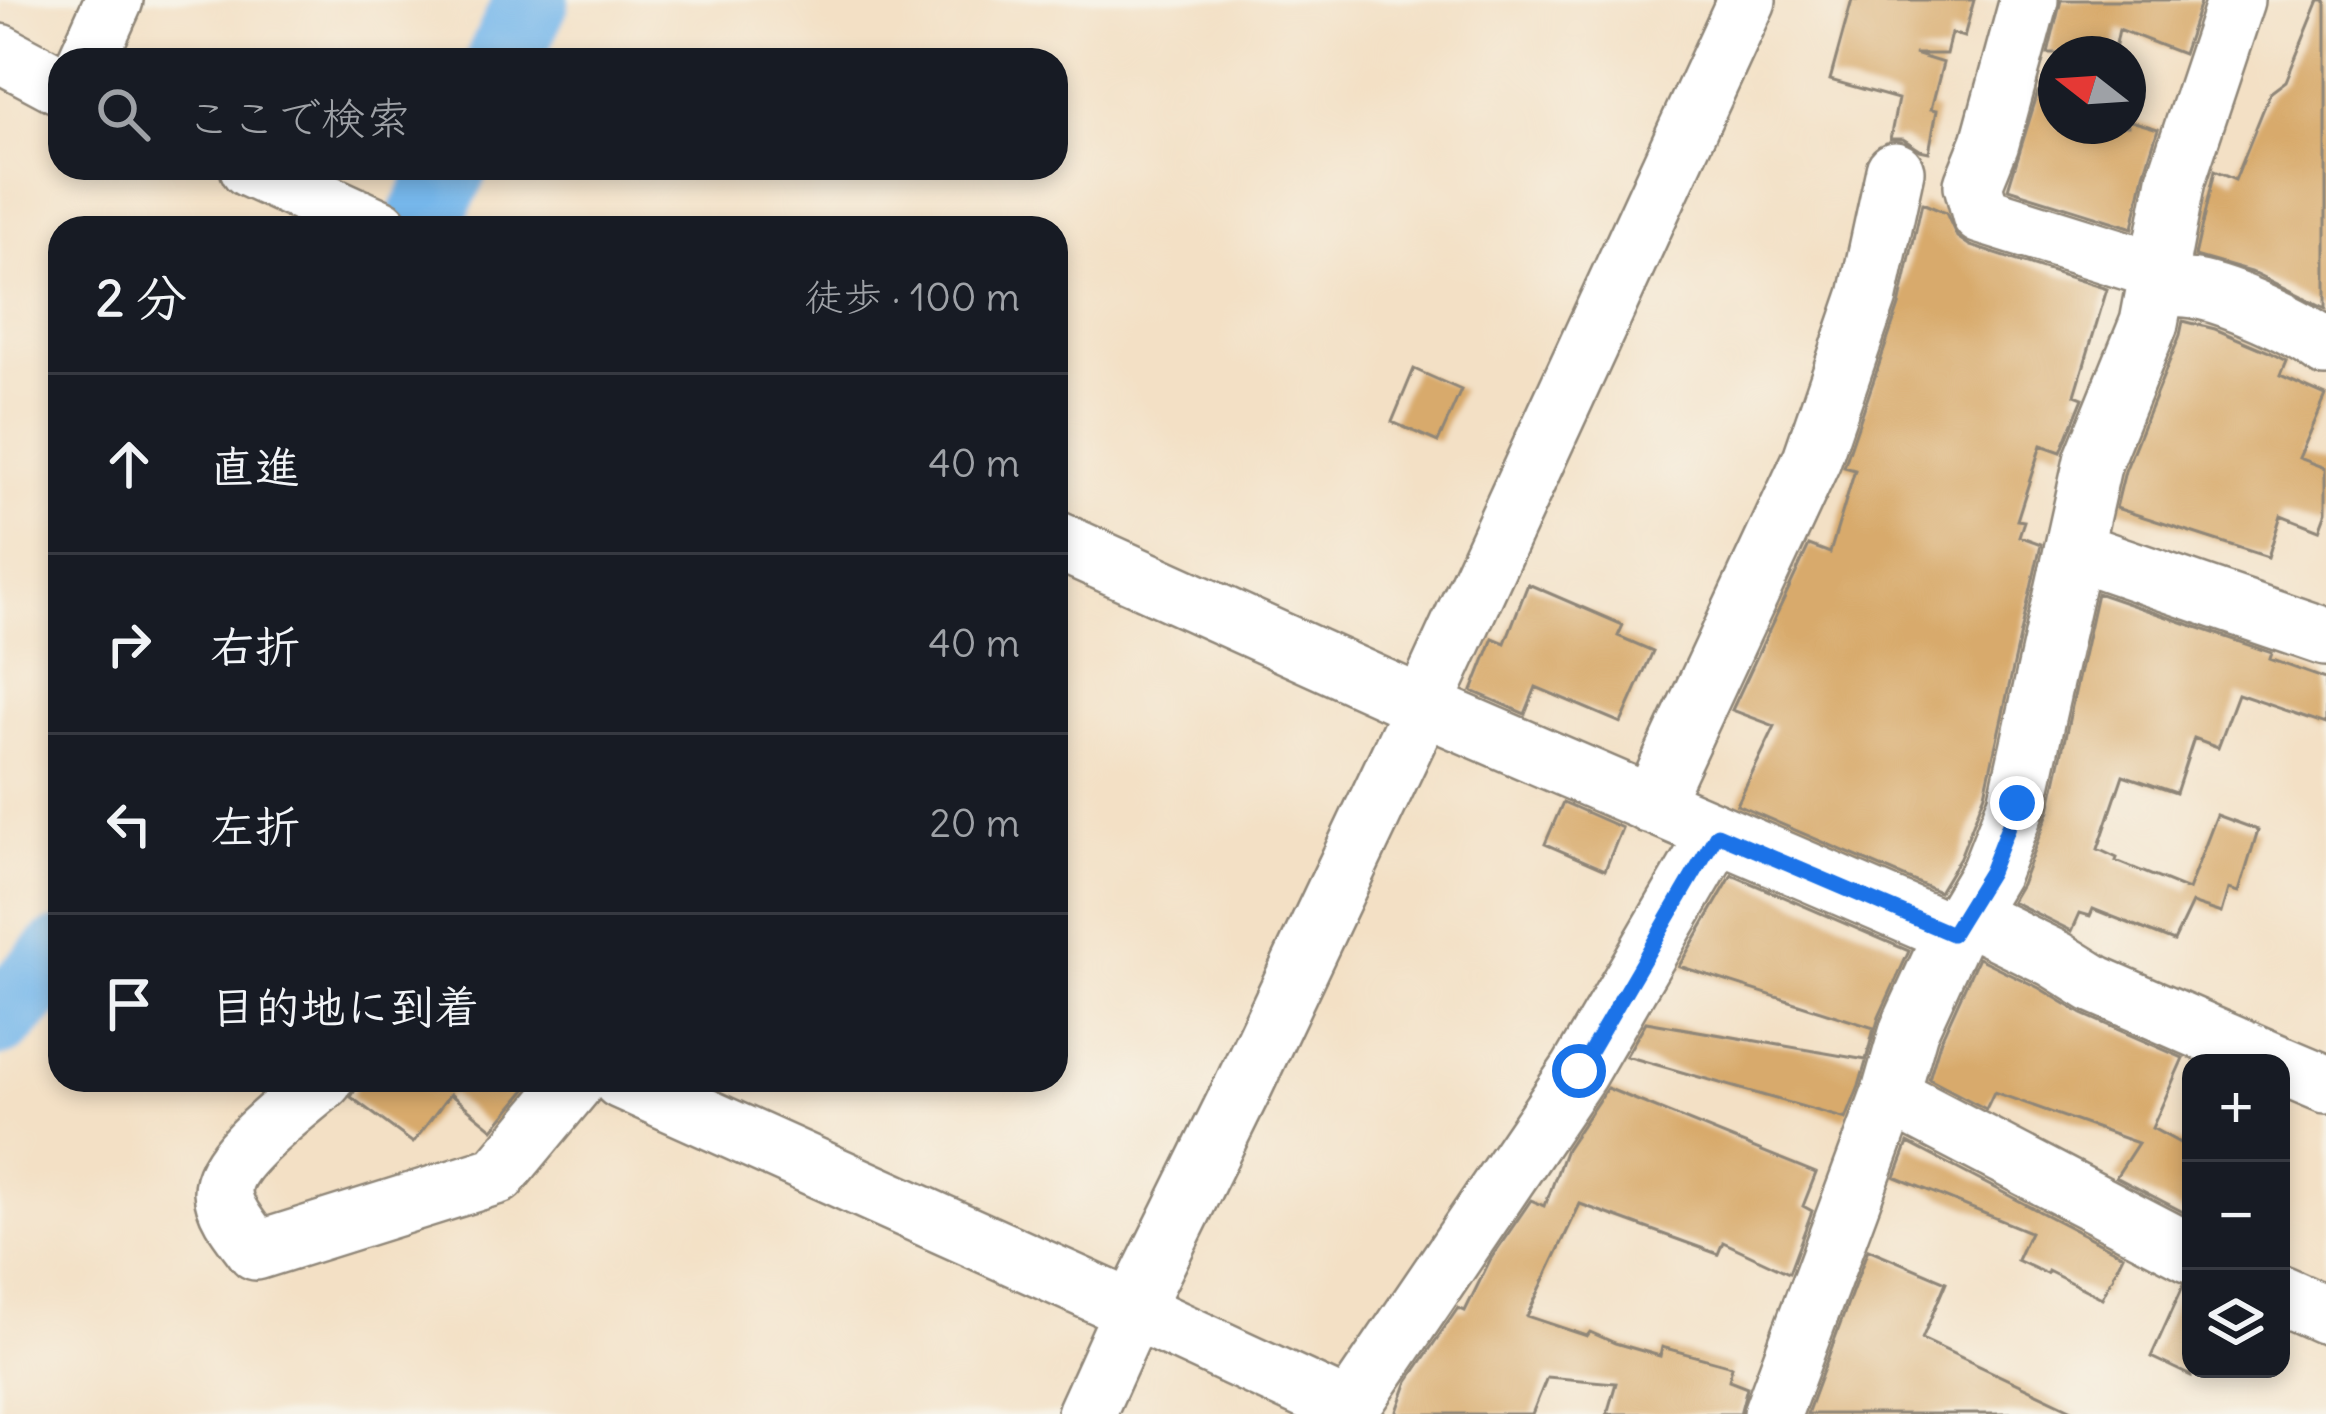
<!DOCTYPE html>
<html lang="ja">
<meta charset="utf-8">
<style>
body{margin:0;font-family:Delius,"Klee One",sans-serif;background:#20242c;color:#f1f3f6}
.controls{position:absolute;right:36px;bottom:36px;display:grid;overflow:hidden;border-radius:24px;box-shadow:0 6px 18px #0003}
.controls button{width:108px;height:108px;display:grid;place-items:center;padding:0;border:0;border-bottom:3px solid #363941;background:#171b24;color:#f1f3f6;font:60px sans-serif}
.compass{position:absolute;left:2038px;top:36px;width:108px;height:108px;border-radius:50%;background:#171b24;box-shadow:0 6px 18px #0003;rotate:287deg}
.stop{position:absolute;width:36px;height:36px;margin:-27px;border:9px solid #1a73e8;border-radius:50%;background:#fff}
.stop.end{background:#1a73e8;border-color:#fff;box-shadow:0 3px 12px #0008}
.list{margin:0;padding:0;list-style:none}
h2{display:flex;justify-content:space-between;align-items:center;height:156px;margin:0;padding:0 48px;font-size:51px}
h2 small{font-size:39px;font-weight:400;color:#9ea1a6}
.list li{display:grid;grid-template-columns:78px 1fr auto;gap:36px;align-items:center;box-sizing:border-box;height:180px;padding:0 48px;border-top:3px solid #363941}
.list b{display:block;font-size:45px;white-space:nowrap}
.list em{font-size:39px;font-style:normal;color:#9ea1a6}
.icon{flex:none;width:66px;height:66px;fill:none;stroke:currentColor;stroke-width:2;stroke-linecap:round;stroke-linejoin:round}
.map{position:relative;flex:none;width:2326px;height:1414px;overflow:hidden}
.search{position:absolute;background:#171b24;box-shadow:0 6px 18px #0003;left:48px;top:48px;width:1020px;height:132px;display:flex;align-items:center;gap:30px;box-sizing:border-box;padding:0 42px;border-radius:36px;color:#9ea1a6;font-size:45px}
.panel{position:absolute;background:#171b24;box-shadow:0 6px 18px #0003;left:48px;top:216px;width:1020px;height:876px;border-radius:36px}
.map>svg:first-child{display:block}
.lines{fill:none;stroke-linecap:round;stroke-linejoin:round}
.river{stroke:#76b7eb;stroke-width:75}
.building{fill:#d8aa6c}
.minor-casing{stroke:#8f8678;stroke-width:62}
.minor{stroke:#fff;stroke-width:57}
.route{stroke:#1a73e8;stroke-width:15}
</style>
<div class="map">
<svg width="2326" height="1414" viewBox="0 0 2326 1414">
<rect width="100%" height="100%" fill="#f7f3e8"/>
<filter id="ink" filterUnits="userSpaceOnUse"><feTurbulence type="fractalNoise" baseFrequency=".00833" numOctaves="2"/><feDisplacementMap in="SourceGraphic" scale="24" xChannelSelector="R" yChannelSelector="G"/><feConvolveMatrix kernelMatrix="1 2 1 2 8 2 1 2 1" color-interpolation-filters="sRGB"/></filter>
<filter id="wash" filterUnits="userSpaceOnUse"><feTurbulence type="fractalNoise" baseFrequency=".004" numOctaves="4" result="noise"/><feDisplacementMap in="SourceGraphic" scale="48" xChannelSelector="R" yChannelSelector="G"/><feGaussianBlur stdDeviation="2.7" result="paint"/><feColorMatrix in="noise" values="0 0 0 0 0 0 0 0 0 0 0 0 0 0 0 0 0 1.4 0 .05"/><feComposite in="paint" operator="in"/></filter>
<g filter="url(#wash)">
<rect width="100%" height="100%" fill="#f3e0c5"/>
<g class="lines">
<path class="river" d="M503,60L532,0
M421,228L450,168
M0,1019L60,955"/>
</g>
<g id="blocks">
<path class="building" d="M1852,0H1974L1964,37L1951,33L1946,54H1914L1943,63L1931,109L1937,110L1929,152L1920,150L1903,139H1890L1898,99L1830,80Z
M2061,0H2201L2183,54L2119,29L2114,54H2048Z
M2319,0H2326V308L2257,274L2195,256L2214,171L2235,180L2270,93L2286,81Z
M2038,92L2056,98V126H2128V120L2158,129L2144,174L2133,228L2008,189Z
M1922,203L1946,213L1957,237L1970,246L2107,289L2075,395L2083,398L2061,452L2041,445L2017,520L2024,521L2019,536L2041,544L1985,793L1960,857L1939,892L1737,805L1775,726L1732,710L1809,545L1830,553L1855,470L1844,467L1899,306Z
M2183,321L2215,329L2267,351L2286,361L2280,376L2326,396L2299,458L2326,468V511L2319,530L2281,515L2268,557L2116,508L2125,471L2180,335Z
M1414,369L1461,390L1438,442L1392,422Z
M1528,584L1623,625L1618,636L1653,651L1621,723L1536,687L1525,714L1472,691L1493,638L1505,643Z
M2097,593L2272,653L2270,659L2326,679V724L2238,694L2218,747L2194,738L2176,793L2123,775L2098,849L2117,858L2116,861L2188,890L2217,815L2258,830L2239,892L2229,889L2222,913L2192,903L2174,941L2093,909L2090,916L2080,913L2072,931L2011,901L2021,884L2049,810Z
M1563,802L1622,828L1605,870L1545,844Z
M1732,875L1909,951L1879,1017L1859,1086L1846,1119L1626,1056L1646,1022L1866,1060L1874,1028L1679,966Z
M1978,958L2039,988L2082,1014L2183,1058L2152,1128L2191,1149V1216L2116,1177L2138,1143L1994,1092L1986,1109L1929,1079L1940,1042Z
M356,1080H534L493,1129L450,1094L413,1143L351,1097L355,1090Z
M1607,1088L1816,1173L1803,1206L1812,1211L1789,1273L1723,1242L1718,1254L1580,1204L1527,1316L1587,1336L1590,1332L1615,1343L1660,1356L1662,1347L1732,1366L1729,1380L1747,1387L1740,1414H1607L1616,1383L1547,1377L1532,1414H1396L1408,1381L1458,1308L1465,1311L1490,1260L1531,1200L1545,1206L1566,1149Z
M1908,1143L2123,1255L2102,1298L2048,1271L2047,1274L2017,1260L2030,1232L1895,1177Z
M1868,1249L1946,1282L1922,1339L2081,1414H1807Z
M2184,1284L2191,1286V1376L2151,1357Z"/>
</g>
</g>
<g filter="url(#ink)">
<use href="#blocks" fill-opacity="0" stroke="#8f8678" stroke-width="3"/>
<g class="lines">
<defs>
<path id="minor" d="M2029,0L1990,143L1973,185L1981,215L2160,271
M0,53L60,85
M87,60L114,0
M249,168L380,228
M2156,287C2169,287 2182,287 2195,289C2229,295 2299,326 2326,348
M1056,540L1423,706L1953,934
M2073,550L2326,637
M1651,805L1812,459L1868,296L1895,171
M1965,915L2055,959L2095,984L2276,1063
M2281,1065L2326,1084
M324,1080C299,1103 222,1157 223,1192C224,1213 245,1235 256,1251L498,1175L577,1080
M621,1080L1133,1310L1349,1410L1579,1071L1717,834
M1890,1096L2191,1253
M2281,1295L2326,1315
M1086,1414L1133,1310L1243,1087L1423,706L1747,0
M1772,1414L1890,1096L1909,1030L1953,934L1990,872L2017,803L2093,461L2149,323L2176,180L2236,0"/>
</defs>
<use href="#minor" class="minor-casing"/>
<use href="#minor" class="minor"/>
</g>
</g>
<g class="lines" filter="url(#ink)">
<path class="route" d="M1579,1071L1717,834L1952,934L1990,872L2017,803"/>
</g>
</svg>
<div class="controls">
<button>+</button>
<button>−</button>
<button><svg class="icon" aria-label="layers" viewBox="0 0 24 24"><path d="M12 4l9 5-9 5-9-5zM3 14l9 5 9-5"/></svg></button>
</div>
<svg class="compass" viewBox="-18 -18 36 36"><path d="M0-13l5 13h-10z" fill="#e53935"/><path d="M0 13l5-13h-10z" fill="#9ea1a6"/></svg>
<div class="stop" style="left:1579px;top:1071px"></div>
<div class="stop end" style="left:2017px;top:803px"></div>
<div class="search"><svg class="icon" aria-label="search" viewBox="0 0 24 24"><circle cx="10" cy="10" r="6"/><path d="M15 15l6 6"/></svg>ここで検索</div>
<section class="panel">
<h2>2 分<small>徒歩 · 100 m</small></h2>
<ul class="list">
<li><svg class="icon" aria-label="ahead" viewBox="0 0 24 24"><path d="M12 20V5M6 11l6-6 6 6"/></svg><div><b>直進</b></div><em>40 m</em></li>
<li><svg class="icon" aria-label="right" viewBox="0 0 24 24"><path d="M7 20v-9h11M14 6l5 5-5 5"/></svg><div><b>右折</b></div><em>40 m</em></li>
<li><svg class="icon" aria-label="left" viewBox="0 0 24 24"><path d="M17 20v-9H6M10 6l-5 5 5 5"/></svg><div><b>左折</b></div><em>20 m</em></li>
<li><svg class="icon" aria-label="arrive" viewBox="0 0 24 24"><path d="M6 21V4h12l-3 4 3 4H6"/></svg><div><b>目的地に到着</b></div></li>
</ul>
</section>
</div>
